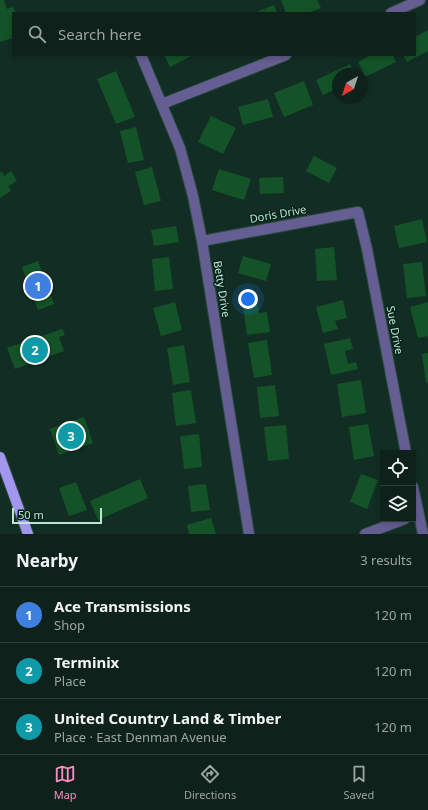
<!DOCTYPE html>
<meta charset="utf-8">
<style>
body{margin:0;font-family:"Noto Sans",sans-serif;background:#172a24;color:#f1f3f6}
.controls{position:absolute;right:12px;bottom:12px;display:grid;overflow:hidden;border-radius:0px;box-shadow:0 2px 6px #0003}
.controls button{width:36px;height:36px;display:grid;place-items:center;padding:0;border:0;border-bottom:1px solid #2e3f3a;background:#0e221b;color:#f1f3f6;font:20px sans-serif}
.compass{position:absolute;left:332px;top:68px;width:36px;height:36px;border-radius:50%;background:#0e221b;box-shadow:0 2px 6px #0003;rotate:219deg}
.scale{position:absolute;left:12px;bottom:10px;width:90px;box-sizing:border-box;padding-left:4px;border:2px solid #bbe4d4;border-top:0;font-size:11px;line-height:14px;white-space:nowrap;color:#bbe4d4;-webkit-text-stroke:3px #07241b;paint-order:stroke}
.you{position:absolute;left:248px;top:299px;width:14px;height:14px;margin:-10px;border:3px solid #fff;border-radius:50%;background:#1a73e8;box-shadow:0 0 0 6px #1a73e833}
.badge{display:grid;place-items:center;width:26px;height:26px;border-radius:50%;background:#fb8fc5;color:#fff;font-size:13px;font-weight:700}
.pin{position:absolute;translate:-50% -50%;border:2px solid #fff;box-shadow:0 1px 4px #0006}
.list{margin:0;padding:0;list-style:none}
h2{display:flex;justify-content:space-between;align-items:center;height:52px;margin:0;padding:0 16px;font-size:17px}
h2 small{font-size:13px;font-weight:400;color:#9ba4a3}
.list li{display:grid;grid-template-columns:26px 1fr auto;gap:12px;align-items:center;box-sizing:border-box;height:56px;padding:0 16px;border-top:1px solid #2e3f3a}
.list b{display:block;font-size:15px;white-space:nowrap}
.list p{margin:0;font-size:13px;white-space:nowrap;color:#9ba4a3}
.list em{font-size:13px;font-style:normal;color:#9ba4a3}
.icon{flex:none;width:22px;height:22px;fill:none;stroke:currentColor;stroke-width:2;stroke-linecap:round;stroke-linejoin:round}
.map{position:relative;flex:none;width:428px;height:534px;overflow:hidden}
.search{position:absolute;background:#0e221b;box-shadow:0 2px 6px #0003;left:12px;right:12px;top:12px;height:44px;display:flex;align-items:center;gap:10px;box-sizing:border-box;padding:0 14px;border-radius:0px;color:#9ba4a3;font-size:15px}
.sheet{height:220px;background:#0e221b}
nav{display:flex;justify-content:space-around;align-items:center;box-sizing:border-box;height:56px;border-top:1px solid #2e3f3a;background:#0e221b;font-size:11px;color:#9ba4a3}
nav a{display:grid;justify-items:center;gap:2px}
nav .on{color:#fb8fc5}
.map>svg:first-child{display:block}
.building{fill:#135327}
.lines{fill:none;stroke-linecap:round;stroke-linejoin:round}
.minor-casing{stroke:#2d4b40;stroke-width:12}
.primary-casing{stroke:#2d4b40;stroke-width:12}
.minor{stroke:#655e93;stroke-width:10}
.primary{stroke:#a396ee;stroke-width:10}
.labels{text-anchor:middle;stroke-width:3;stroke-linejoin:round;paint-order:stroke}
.street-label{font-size:11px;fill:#bbe4d4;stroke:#07241b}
</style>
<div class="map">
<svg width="428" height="534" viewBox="0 0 428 534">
<rect width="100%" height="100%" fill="#122e24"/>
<path class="building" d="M0,0H4L7,9L13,7L16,13H13V21L12,22L13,25V38L0,42Z
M281,0H317L321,8L308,13H286Z
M274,5L277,13H254Z
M428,30V51L407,62L403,55H415V37Z
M164,55H193L170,67Z
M371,55H393L396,62L365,77L358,62Z
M350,64L355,74H338V88L323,95L316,80Z
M116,71L135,117L116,124L97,79Z
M304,81L313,105L284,117L274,93Z
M268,99L273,117L243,125L238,107Z
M211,116L236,128L223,154L198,142Z
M136,127L144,160L128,163L120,131Z
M314,156L337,168L329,183L306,171Z
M152,167L161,201L144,205L135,172Z
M219,169L251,179L244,200L212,190Z
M11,171L17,181L8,186L11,191L0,198V173L2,172L4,176Z
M283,177L284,193L260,194L259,178Z
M422,219L427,242L399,248L394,226Z
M176,226L179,242L154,246L151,230Z
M334,247L337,280L317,281L315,249Z
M243,256L271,264L266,281L238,273Z
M169,257L173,289L155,291L152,259Z
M38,261L54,304L38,310L22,267Z
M422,262L426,296L407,298L403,264Z
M257,297L259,313L267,312L270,332L247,335L242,299Z
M343,300L347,318L335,321L338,329L323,333L316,307Z
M175,302L182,330L161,336L153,308Z
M428,302V336L418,338L410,307Z
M62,329L65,335L59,337L64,351L15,369L7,348Z
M350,338L353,349L345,351L348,364L356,362L358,369L331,375L324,344Z
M267,340L272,375L254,378L248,343Z
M184,345L190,382L173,385L167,348Z
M428,353V382L426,383L422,354Z
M361,380L366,413L342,417L337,384Z
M275,385L279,416L260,418L257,387Z
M191,390L196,423L176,426L172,393Z
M84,417L93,443L59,455L50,429Z
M368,424L374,456L354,460L349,427Z
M286,425L289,459L268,461L264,427Z
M199,434L202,467L184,469L180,436Z
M361,474L378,480L367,509L350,502Z
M140,479L148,498L98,520L90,501Z
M76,482L87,510L69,516L59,488Z
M206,484L210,510L191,512L188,486Z
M211,518L216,534H189L187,525Z"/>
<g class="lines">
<defs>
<path id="minor" d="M391,13L420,0
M141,55L180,148L193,196L202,241L249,534
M162,104L286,55
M202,241L358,212L367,249L406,453
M413,487L423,534
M365,534L405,519"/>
<path id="primary" d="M0,457L28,534"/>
</defs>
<use href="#minor" class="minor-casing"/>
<use href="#primary" class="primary-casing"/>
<use href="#minor" class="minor"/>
<use href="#primary" class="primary"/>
</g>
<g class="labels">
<g class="street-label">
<text transform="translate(278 214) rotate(-10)" y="4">Doris Drive</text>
<text transform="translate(222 289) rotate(81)" y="4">Betty Drive</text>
<text transform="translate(395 330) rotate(79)" y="4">Sue Drive</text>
</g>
</g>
</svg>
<div class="controls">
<button><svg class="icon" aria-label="locate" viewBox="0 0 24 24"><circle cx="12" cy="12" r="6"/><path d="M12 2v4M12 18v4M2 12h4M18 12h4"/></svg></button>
<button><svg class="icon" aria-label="layers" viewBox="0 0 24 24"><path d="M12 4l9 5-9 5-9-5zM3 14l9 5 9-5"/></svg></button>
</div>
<svg class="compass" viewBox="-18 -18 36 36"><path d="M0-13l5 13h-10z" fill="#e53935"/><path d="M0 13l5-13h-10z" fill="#9ba4a3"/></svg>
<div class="scale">50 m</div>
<div class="you"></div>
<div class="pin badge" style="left:38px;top:286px;background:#3f7fe0">1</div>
<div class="pin badge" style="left:35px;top:350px;background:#0f9aa8">2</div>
<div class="pin badge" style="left:71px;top:436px;background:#0f9aa8">3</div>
<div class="search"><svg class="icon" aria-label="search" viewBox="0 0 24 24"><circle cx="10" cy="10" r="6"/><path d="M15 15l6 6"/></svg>Search here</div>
</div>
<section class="sheet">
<h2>Nearby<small>3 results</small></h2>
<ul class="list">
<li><span class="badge" style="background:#3f7fe0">1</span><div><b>Ace Transmissions</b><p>Shop</p></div><em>120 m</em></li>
<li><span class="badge" style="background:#0f9aa8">2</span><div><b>Terminix</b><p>Place</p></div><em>120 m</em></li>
<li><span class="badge" style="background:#0f9aa8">3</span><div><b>United Country Land &amp; Timber</b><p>Place · East Denman Avenue</p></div><em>120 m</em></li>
</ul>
</section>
<nav>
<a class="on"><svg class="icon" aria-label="map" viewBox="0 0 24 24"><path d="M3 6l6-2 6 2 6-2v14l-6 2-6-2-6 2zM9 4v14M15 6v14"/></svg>Map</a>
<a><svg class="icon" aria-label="directions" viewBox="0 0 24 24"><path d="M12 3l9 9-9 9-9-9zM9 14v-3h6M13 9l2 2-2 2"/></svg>Directions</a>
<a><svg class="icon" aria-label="saved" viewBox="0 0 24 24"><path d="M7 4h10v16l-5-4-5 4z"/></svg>Saved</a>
</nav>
